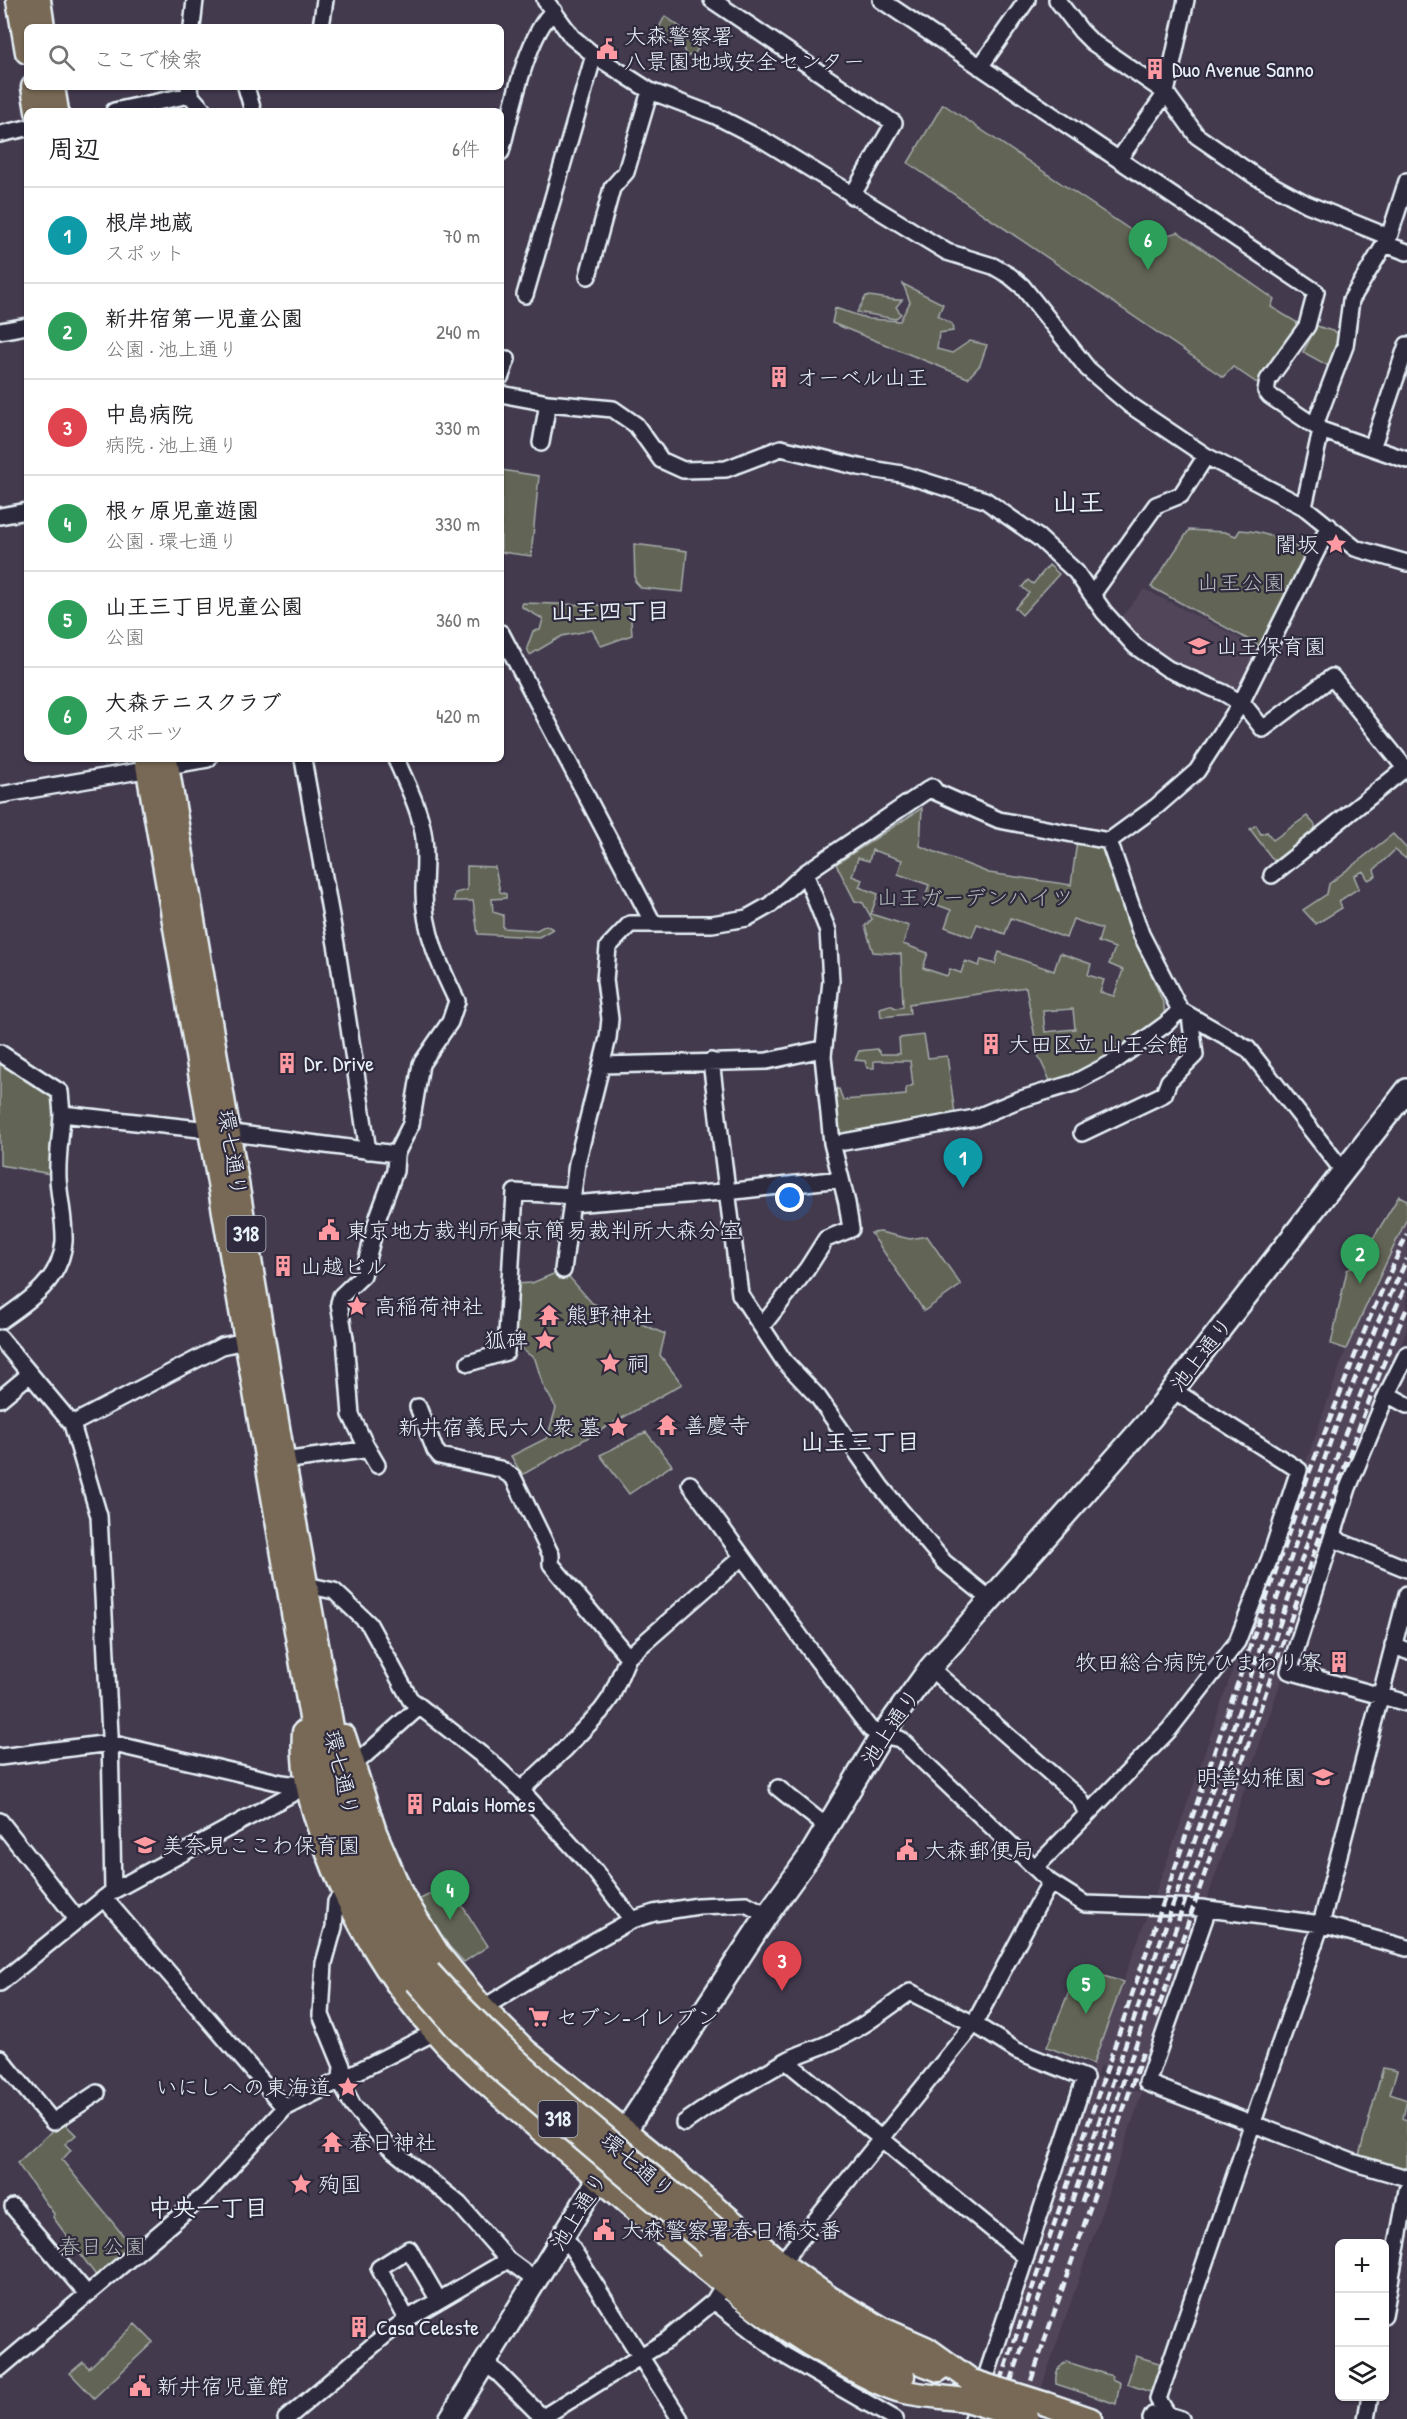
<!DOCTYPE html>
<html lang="ja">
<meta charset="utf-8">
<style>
body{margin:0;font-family:"Patrick Hand","Klee One",sans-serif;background:#f6f6f6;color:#202124}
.controls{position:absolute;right:18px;bottom:18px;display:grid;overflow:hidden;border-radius:9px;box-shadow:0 2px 4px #0004}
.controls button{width:54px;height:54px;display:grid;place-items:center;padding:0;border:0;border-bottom:2px solid #e0e0e0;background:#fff;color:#202124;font:30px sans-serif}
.you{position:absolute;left:790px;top:1198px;width:21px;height:21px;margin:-15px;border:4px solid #fff;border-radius:50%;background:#1a73e8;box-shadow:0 0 0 9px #1a73e833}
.badge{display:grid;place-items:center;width:39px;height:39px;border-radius:50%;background:#ea580c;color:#fff;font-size:20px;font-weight:700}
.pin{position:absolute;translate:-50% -50px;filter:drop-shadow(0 2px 3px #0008)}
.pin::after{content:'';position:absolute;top:32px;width:21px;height:18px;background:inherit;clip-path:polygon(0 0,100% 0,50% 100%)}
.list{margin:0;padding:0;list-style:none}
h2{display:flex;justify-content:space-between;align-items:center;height:78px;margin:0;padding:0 24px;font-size:26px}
h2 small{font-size:20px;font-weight:400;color:#757577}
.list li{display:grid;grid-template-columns:39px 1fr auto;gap:18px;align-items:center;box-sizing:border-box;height:96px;padding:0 24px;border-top:2px solid #e0e0e0}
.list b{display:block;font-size:22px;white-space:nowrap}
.list p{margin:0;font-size:20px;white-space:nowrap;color:#757577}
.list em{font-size:20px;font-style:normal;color:#757577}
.icon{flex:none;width:33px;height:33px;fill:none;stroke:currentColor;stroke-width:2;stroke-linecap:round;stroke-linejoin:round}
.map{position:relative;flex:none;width:1407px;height:2419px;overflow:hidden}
.search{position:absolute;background:#fff;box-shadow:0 2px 4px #0004;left:24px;top:24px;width:480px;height:66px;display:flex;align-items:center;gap:15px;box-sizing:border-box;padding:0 21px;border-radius:9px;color:#757577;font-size:22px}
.panel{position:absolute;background:#fff;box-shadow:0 2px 4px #0004;left:24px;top:108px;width:480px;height:654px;border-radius:9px}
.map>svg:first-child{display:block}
.built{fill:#51455a}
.green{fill:#626557;stroke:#a5aba8;stroke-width:1.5;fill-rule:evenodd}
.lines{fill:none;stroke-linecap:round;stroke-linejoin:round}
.minor-casing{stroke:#e8f1f8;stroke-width:20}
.secondary-casing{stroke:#e8f1f8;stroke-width:26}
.primary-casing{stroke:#e8f1f8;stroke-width:27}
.minor{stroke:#2f2a3d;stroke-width:15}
.secondary{stroke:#2f2a3d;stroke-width:21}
.primary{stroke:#776954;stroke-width:22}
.rail{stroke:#e8f1f8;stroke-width:4.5;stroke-dasharray:9 4.5;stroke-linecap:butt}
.primary-bridge-casing{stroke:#e8f1f8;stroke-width:27;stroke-linecap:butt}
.primary-bridge{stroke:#776954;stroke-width:22}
.labels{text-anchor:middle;stroke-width:4.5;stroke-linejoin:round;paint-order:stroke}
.shield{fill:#2f2a3d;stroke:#b0b5c0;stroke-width:1.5}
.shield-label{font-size:21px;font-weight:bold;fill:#e8f1f8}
.poi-label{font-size:22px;fill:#e8f1f8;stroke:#2f2a3d;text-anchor:start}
.park-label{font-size:22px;fill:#b2b9b8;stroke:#2f2a3d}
.street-label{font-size:22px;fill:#e8f1f8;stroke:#2f2a3d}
.neighbourhood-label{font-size:24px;font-weight:bold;fill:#e8f1f8;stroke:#2f2a3d}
.quarter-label{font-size:26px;font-weight:bold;fill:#e8f1f8;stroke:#2f2a3d}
</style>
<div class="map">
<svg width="1407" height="2419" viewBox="0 0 1407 2419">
<rect width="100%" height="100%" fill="#433a4e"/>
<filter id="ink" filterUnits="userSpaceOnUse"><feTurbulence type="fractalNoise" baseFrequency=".0167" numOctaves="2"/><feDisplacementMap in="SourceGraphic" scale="12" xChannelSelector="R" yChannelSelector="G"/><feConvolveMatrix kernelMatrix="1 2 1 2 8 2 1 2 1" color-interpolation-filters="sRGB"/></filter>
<g filter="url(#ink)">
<path class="built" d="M1144,589L1261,649L1239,696L1170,665L1138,643L1119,620Z
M1407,1218V1330L1363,1438L1146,2081L1100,2066L1096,2077L1142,2093L1031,2419H975L1091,2077L1093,2064L1180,1825L1237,1657L1229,1659L1302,1473L1346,1349Z"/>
<path class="green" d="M665,16L702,43L695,53L686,57L683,47L654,37Z
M943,104L1147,241L1178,232L1274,299L1271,307L1301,325L1257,383L1233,367L1223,377L908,163Z
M903,284L943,304L938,316L952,324L953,331L939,333L937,349L952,353L970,341L987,345L980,365L968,378L832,323L835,308L869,319L900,321L910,302Z
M866,296C879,296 889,301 902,300L896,307L901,314L895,319L857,312Z
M1317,326L1341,334L1332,368L1303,352Z
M501,470L539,476L531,556L501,552Z
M1189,530L1225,532L1236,536L1240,530C1264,531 1287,542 1308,553L1262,647L1151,587Z
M634,544L687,551L683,592L641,588L635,581Z
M1049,565L1059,574L1022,615L1015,608L1029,593L1022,587L1028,580L1033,584Z
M522,603L630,606L632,635L601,646L592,630L562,636L530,655L527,648L533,631L540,630L543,619L522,607Z
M922,808L920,846L989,873L1071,885L1077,841L1106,846L1140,947L1164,1005L1165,1021L1112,1062L1053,1087L1038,1055L1026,987L909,1004L910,1014L881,1017L880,1008L890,1005L896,1008L903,1007L901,954L873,952L865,926L872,919L863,903L855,901L836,864ZM872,850L902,860L898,874L929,885L924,900L951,910L945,927L972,937L977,924L1005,934L1011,918L1066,938L1073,919L1102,929L1098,942L1115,948L1109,964L1123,970L1114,996L1100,992L1104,980L1088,975L1091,964L1060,953L1054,971L999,952L995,964L981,960L979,966L965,961L961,973L950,969L947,976L923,968L928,953L903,944L909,926L871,914L878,894L859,887L862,880L852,876L858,858L869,861ZM1073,1009L1075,1029L1045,1032L1043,1011Z
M1307,816L1315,825V832L1274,861L1250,829L1256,825L1261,834L1267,832L1273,840Z
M1393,834L1407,849V857L1405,858L1395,850L1374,870L1376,876L1368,880L1363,871L1354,876L1359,888L1339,901L1342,908L1316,924L1303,910L1327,894L1329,884Z
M467,866L495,867L500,892L506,894V898L492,899L493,912L503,915V928L537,930L546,925L553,929L539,937L478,934L473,901H454L455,893L467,890Z
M924,1035L928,1058L947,1056L955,1114L831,1135L827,1090L839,1089L843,1100L906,1095V1088L913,1085L910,1061H874V1068H867L865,1061L855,1060L859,1051L877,1049L881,1054H900L899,1038Z
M0,1057L57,1094L51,1174L0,1165Z
M1399,1196L1407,1200V1218L1346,1349L1331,1344L1347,1270L1357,1265Z
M880,1232L910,1239L927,1236L961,1285L924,1311L871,1233Z
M563,1270L592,1303L665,1334L660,1355L682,1384L522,1475L511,1456L547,1438L556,1408L543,1385L535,1359L523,1350L515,1339V1284L532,1283Z
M646,1432L672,1465L629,1494L600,1455Z
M449,1885L488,1946L464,1962L442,1939L414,1902Z
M1078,1968L1123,1982L1093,2064L1047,2047Z
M1383,2068L1397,2071L1390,2094L1407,2100L1403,2118L1407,2120V2173L1358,2159Z
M65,2124L76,2135L65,2144L71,2150L62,2160L135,2250L100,2281L53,2217L54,2214L17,2163C33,2150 47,2132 65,2124Z
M135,2324L153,2342L94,2398L70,2373L83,2362L89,2368Z
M1136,2356L1162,2364L1153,2393L1127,2384Z
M1067,2362L1112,2376V2379L1120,2383L1116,2404L1056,2384C1055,2373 1057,2367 1067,2362Z"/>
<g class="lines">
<defs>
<path id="minor" d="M545,0L572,37L594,55L650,91L716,116L765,141L947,252L993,266L1010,276L1022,286L1088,369L1130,405L1206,456L1304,507L1355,548L1407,563
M712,0L894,123L852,196
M881,0L1316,292L1307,326L1268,380L1266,391L1270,396L1321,430L1407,460
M1057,0L1081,31L1092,42L1166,93L1197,136L1255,176L1307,204L1389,237
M192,27L195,0
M321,27L325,0
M980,67L1027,0
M189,87L190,95L204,111
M246,87L253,111
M114,111L190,95
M0,134L27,128
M501,152C510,117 527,32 554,11
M1119,159L1166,93L1186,0
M1385,244L1407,252
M588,276L612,188L626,172L650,91
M525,295L594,55
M0,331L27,326
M501,376L507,359
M501,394L548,403L613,409L636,425L661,460L683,470L726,469L781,448L859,467L902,474L985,500L1039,538L1076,572L1104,612L1135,646L1168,669L1224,693L1244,705L1263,729L1332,677L1405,768
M1315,425L1345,346L1351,300L1389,237L1407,181
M541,443L548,403
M1372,448L1407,345
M1304,507L1321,430
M0,516L27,511
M1092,595L1156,505L1181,495L1206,456
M501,633L653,923
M303,759L337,950L368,1151
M0,795L208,759
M1109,841L1141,934L1180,1010L1248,1049L1344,1172
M1272,875L1407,767
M0,1053L60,1092L62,1114L209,1130L396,1154
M711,1061L740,1294L784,1361L818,1397L881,1487L944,1562L990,1599
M601,1065L767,1061L822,1049
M1082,1133L1164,1094L1169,1081L1195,1055L1190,1016
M844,1142L975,1118L1018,1100L1074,1083L1114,1062L1166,1024L1180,1010
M572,1204L735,1191L840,1179
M563,1270L577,1163L608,1038L610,1019L605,980L608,947L630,924H712L747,918L770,905L805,873L932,787L936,792L999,820L1109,841L1157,806L1197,771L1241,703L1329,526
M0,1321C29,1301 61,1280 64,1242C65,1221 59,1199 58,1178C57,1157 61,1135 62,1114
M762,1326L807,1269L826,1239L851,1229L847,1203L832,1143L823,1056L831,981L828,931L805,873
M0,1338L72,1424L99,1516L110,1735L113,1891
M1407,1354L1387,1394L1348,1488L1289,1671L1407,1703
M469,1363L506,1352L515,1192L573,1196
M1387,1394L1407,1405
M0,1399L30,1374
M418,1407L435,1450L440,1456L500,1469L513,1477L551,1555V1564L628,1657
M72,1424L222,1346L245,1341
M366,1446L377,1465
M283,1461L363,1450L366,1446L351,1415L345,1338L339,1303L341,1296L363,1275L378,1217L395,1171L396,1154L411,1124L421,1064L450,1022L457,1001C440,966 424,932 424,892C424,872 427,853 423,832C419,807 406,783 396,759
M690,1484L815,1657L870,1729L882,1735L900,1739L1050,1882L1085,1904L1201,1908L1321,1924L1407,1948
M1333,1535L1341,1542L1407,1569
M306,1585L334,1591L369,1624L410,1699L492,1763L521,1790L594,1870L632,1920
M1393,1645L1407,1651
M930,1668L1080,1799L1087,1814
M0,1757L110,1743L282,1783L306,1786L113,1891L0,1983
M354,1765L419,1707
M778,1788L827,1827
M521,1790L564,1750L601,1711L611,1697L628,1657L742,1557
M0,1821L77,1919
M1035,1868L1169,1730L1237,1642L1270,1558L1299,1470L1173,1390
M343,1892L336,1902L334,1927L324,1963L321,2015L342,2066L341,2079L344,2089L353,2106L389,2147L459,2204L508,2260L535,2280
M104,1898L285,2108
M1208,1909L1147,2083L1355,2163L1407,2178
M483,2008L559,1961L632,1920L654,1913L698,1906L746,1904L767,1915
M0,2058L53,2122L97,2093
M786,2061C800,2053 814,2050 829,2043C859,2030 884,2011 910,1992L974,2024L1017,2051L1085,2078L972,2419
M684,2123L713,2103L786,2061L1026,2257
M13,2207L87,2294
M563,2234L680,2419
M781,2263L974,2024L1050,1882
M725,2283L714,2301L782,2354L895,2419
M1384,2315L1407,2190
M407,2319L379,2268L409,2249L438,2299
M484,2363L498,2373L544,2419
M0,2368L206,2194L285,2108L435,2032
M1168,2415L1158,2399L1321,1924L1407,1594
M286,2419L384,2336L407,2319L508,2260
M540,2419L667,2340L714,2301
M1151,2419L1153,2415H1168L1181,2419
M1366,2419L1370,2396"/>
<path id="secondary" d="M450,2419L599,2178L634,2117L767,1915L811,1854L882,1735L930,1668L1151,1418L1407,1090"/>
<path id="primary" d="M18,0L27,52
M39,0L43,27
M33,87L37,111
M53,87L57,111
M146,759L319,1764C337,1839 366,1921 416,1981
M166,759L282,1451L341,1777C357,1848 389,1911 429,1972
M304,1732C301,1775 313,1813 328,1853C357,1932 407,2008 469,2067C515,2111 565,2149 613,2190C688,2254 764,2323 852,2369C867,2377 885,2387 901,2391C922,2396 945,2397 966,2400
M344,1736L375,1832L402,1895L439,1955L483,2008L525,2050L650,2151L781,2263L830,2298L883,2329L926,2348L972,2381
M720,2233C790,2293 851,2338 939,2370
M709,2246C769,2297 830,2343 903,2376
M1046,2404L1090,2419"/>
</defs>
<use href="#minor" class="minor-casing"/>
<use href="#secondary" class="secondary-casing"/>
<use href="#primary" class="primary-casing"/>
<use href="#minor" class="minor"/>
<use href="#secondary" class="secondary"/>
<use href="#primary" class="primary"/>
<path class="rail" d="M1155,2018C1210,1862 1260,1705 1315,1550C1344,1469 1372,1387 1407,1308
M1082,2202L1343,1439L1387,1327L1407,1283
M988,2419L1309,1473L1368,1322L1407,1234
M998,2419L1333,1434L1377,1324L1407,1259
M1018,2419L1143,2052"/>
<defs>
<path id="primary-bridge" d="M429,1972C516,2069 620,2149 720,2233
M416,1981L455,2026L488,2059L709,2246
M972,2381L1046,2404
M966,2400L1027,2419"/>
</defs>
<use href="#primary-bridge" class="primary-bridge-casing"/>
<use href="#primary-bridge" class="primary-bridge"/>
</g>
</g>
<defs>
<symbol id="civic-bare" viewBox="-9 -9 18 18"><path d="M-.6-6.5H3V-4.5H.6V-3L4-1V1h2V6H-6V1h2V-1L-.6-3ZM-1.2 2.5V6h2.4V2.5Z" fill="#ff9aa2" stroke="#2f2a3d" stroke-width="2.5" paint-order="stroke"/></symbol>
<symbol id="building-bare" viewBox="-9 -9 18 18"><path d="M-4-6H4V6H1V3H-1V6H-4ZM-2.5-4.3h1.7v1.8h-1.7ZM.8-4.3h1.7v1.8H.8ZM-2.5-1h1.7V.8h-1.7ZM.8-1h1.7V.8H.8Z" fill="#ff9aa2" stroke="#2f2a3d" stroke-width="2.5" paint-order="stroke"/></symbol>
<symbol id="sight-bare" viewBox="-9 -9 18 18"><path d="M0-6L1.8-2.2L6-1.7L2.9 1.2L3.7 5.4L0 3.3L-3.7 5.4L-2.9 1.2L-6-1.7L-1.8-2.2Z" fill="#ff9aa2" stroke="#2f2a3d" stroke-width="2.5" paint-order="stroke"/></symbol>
<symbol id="school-bare" viewBox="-9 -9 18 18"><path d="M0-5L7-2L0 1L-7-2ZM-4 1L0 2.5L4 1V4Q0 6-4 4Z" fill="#ff9aa2" stroke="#2f2a3d" stroke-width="2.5" paint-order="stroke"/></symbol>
<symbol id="temple-bare" viewBox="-9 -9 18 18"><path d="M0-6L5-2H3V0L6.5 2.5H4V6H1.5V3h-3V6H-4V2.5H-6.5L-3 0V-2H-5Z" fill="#ff9aa2" stroke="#2f2a3d" stroke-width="2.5" paint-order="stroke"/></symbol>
<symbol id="supermarket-bare" viewBox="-9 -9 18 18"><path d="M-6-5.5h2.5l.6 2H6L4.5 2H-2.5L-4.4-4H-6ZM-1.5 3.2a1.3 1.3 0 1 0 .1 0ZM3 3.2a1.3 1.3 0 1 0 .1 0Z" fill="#ff9aa2" stroke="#2f2a3d" stroke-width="2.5" paint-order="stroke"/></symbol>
</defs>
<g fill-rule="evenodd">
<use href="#civic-bare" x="592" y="34" width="30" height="30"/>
<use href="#building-bare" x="1140" y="54" width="30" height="30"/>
<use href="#building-bare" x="764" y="362" width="30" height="30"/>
<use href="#sight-bare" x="1321" y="529" width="30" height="30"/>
<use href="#school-bare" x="1184" y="631" width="30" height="30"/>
<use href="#building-bare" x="976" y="1029" width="30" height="30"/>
<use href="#building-bare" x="272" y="1048" width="30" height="30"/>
<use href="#civic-bare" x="314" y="1215" width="30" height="30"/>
<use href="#building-bare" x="268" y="1251" width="30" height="30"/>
<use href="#sight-bare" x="342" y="1291" width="30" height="30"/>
<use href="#temple-bare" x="534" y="1300" width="30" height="30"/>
<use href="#sight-bare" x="530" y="1325" width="30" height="30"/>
<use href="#sight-bare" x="595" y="1348" width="30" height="30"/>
<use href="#temple-bare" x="652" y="1410" width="30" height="30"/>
<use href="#sight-bare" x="603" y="1412" width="30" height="30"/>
<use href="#building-bare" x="1324" y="1647" width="30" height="30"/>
<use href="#school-bare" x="1308" y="1762" width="30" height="30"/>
<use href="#building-bare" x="400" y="1789" width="30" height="30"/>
<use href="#school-bare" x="130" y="1830" width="30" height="30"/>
<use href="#civic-bare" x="892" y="1835" width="30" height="30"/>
<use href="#supermarket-bare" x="524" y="2002" width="30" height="30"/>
<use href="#sight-bare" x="333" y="2072" width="30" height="30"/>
<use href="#temple-bare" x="317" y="2127" width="30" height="30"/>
<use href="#sight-bare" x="286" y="2169" width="30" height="30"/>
<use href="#civic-bare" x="589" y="2215" width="30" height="30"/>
<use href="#building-bare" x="344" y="2312" width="30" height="30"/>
<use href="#civic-bare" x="125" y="2371" width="30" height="30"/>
</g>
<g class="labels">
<g class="shield">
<rect x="226.5" y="1216" width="39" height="36" rx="4.5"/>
<rect x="538.5" y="2101" width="39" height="36" rx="4.5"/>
</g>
<g class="shield-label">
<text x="246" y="1241">318</text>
<text x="558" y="2126">318</text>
</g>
<g class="poi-label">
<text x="624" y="44">大森警察署<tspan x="624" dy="25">八景園地域安全センター</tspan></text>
<text x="1172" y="77">Duo Avenue Sanno</text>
<text x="796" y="385">オーベル山王</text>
<text x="1319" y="552" text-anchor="end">闇坂</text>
<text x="1216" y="654">山王保育園</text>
<text x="1008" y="1052">大田区立 山王会館</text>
<text x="304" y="1071">Dr. Drive</text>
<text x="346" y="1238">東京地方裁判所東京簡易裁判所大森分室</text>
<text x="300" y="1274">山越ビル</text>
<text x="374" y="1314">高稲荷神社</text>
<text x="566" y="1323">熊野神社</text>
<text x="528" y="1348" text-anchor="end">狐碑</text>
<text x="627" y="1371">祠</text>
<text x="684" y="1433">善慶寺</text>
<text x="601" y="1435" text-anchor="end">新井宿義民六人衆 墓</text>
<text x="1322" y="1670" text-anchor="end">牧田総合病院 ひまわり寮</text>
<text x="1306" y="1785" text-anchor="end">明善幼稚園</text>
<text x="432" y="1812">Palais Homes</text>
<text x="162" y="1853">美奈見ここわ保育園</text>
<text x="924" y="1858">大森郵便局</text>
<text x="556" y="2025">セブン-イレブン</text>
<text x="331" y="2095" text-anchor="end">いにしへの東海道</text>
<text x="349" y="2150">春日神社</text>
<text x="318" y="2192">殉国</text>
<text x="621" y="2238">大森警察署春日橋交番</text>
<text x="376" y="2335">Casa Celeste</text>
<text x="157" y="2394">新井宿児童館</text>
</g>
<g class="park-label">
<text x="1241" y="590">山王公園</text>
<text x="975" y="905">山王ガーデンハイツ</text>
<text x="102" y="2254">春日公園</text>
</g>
<g class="street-label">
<text transform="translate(233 1153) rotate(81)" y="8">環七通り</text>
<text transform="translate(1201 1354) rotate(-52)" y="8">池上通り</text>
<text transform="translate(890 1727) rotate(-56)" y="8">池上通り</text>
<text transform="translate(342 1773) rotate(77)" y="8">環七通り</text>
<text transform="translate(638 2165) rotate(40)" y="8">環七通り</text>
<text transform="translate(578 2211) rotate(-58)" y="8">池上通り</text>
</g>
<g class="neighbourhood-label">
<text x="610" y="619">山王四丁目</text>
<text x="860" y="1450">山王三丁目</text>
<text x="208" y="2216">中央一丁目</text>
</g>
<g class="quarter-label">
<text x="1078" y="511">山王</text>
</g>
</g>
</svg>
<div class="controls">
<button>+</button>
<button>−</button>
<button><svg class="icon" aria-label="layers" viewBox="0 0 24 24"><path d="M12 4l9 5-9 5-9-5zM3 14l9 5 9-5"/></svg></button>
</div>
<div class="you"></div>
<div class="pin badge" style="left:963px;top:1188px;background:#0f9aa8">1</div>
<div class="pin badge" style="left:1360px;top:1284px;background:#2e9e5b">2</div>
<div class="pin badge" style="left:782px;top:1991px;background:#e0444e">3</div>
<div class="pin badge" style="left:450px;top:1920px;background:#2e9e5b">4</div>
<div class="pin badge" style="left:1086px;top:2014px;background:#2e9e5b">5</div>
<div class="pin badge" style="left:1148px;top:270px;background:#2e9e5b">6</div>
<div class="search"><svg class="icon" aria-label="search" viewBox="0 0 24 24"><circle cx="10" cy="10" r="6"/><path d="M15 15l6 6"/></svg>ここで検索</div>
<section class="panel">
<h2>周辺<small>6件</small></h2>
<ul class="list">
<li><span class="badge" style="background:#0f9aa8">1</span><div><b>根岸地蔵</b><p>スポット</p></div><em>70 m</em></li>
<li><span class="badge" style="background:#2e9e5b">2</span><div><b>新井宿第一児童公園</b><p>公園 · 池上通り</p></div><em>240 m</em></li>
<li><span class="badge" style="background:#e0444e">3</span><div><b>中島病院</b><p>病院 · 池上通り</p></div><em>330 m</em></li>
<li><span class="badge" style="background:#2e9e5b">4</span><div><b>根ヶ原児童遊園</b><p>公園 · 環七通り</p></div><em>330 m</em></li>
<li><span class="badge" style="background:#2e9e5b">5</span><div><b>山王三丁目児童公園</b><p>公園</p></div><em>360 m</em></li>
<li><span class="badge" style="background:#2e9e5b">6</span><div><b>大森テニスクラブ</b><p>スポーツ</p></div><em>420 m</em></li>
</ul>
</section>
</div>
